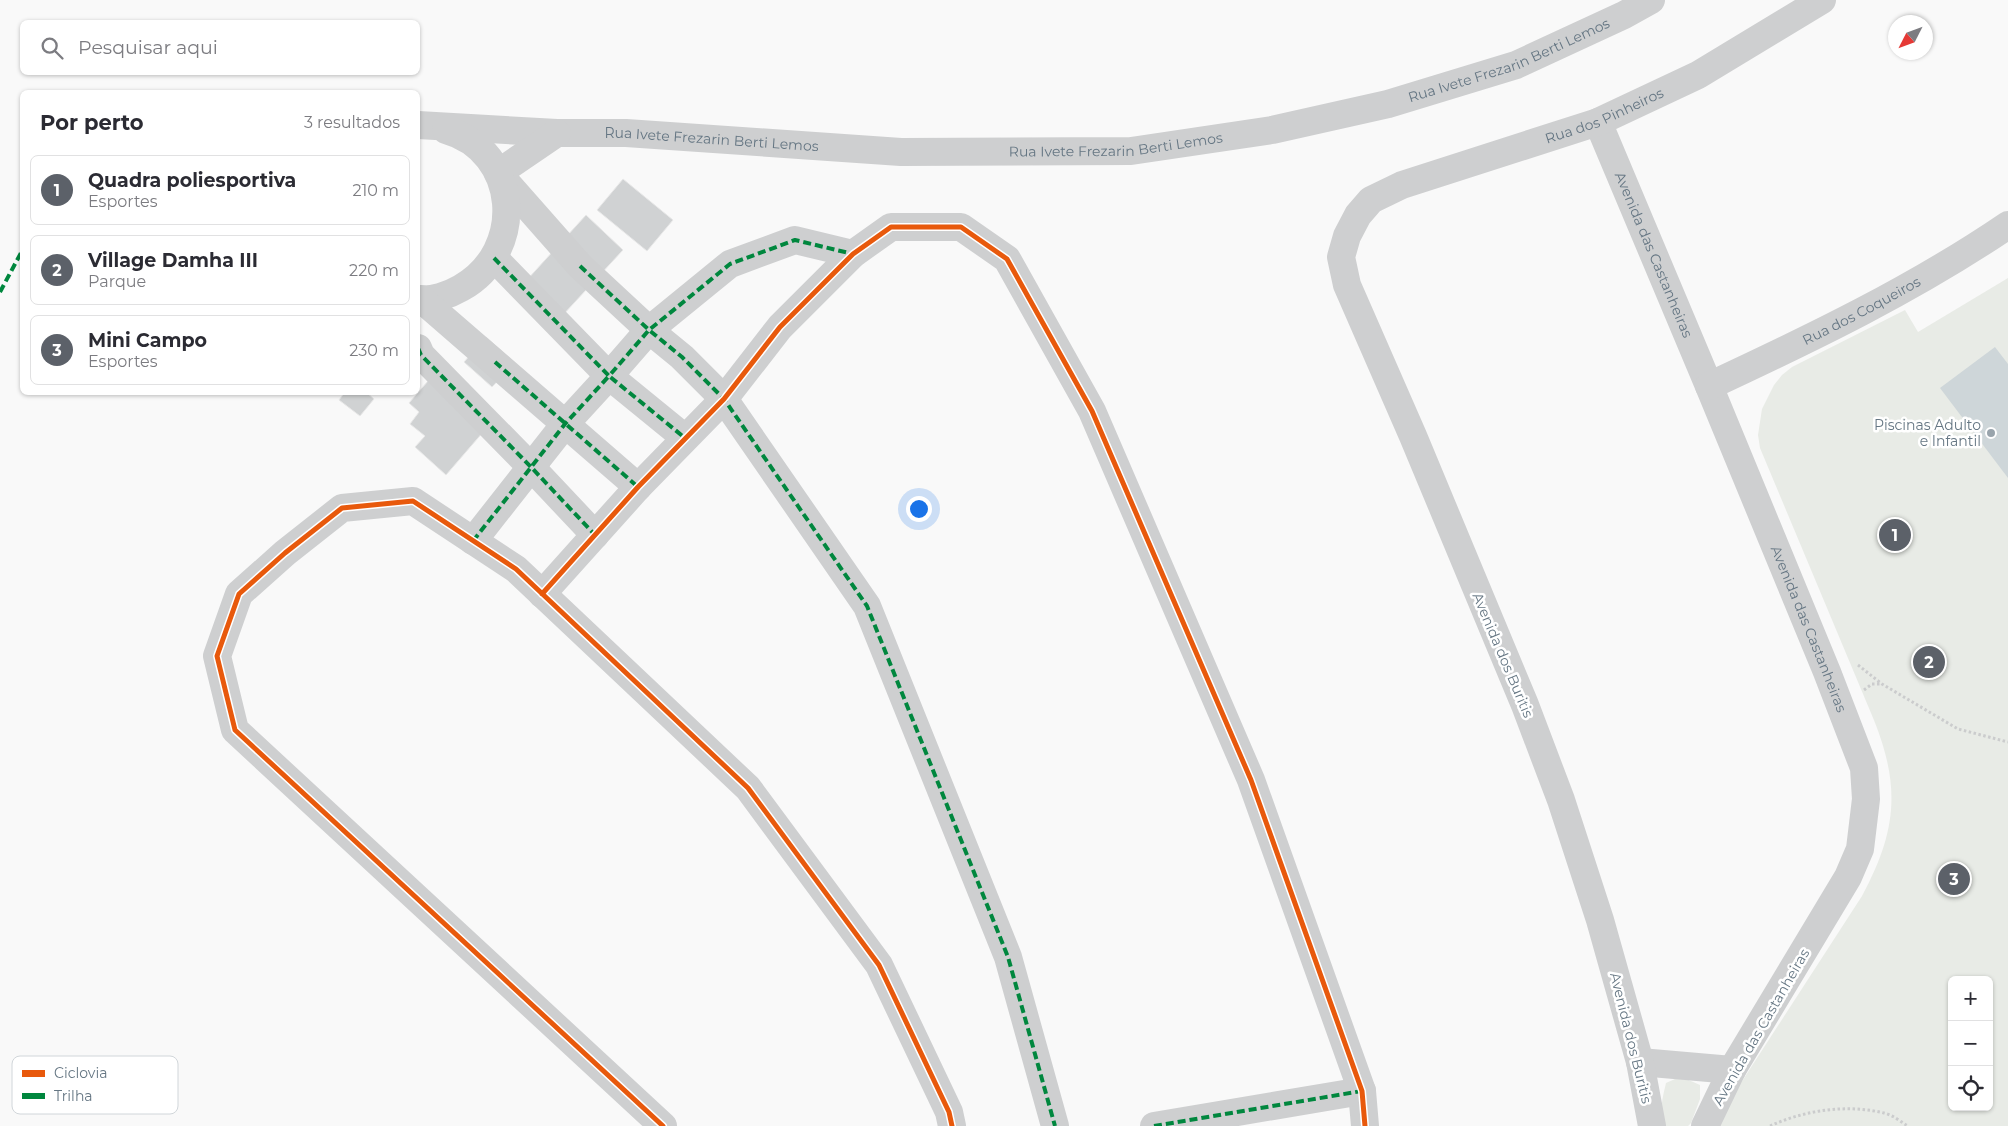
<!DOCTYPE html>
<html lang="pt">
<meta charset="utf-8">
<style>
body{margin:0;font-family:Montserrat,sans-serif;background:#f7f7f7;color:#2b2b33}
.controls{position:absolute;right:15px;bottom:15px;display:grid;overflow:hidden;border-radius:8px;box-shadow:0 1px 4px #0004}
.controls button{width:45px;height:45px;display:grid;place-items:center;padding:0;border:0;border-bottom:1px solid #e1e1e2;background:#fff;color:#2b2b33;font:25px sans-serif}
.compass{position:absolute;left:1888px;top:15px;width:45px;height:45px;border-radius:50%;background:#fff;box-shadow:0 1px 4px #0004;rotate:228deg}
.you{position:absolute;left:918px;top:508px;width:18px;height:18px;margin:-12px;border:4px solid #fff;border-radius:50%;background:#1a73e8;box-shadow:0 0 0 8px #1a73e833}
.badge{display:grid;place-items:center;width:32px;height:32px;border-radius:50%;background:#5c6169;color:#fff;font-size:16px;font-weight:700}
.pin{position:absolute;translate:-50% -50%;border:2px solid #fff;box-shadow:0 1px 5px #0006}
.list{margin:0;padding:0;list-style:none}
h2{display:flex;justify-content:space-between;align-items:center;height:65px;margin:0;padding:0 20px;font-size:21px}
h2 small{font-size:16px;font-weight:400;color:#7c7c81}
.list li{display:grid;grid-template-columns:32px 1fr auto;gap:15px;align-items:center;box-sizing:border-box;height:70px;margin:0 10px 10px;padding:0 10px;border:1px solid #e1e1e2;border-radius:8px}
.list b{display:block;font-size:19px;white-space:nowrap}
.list p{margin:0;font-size:16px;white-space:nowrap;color:#7c7c81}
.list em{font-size:16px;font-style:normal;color:#7c7c81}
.icon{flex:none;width:28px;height:28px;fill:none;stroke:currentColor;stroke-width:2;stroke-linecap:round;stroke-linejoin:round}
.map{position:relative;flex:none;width:2008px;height:1126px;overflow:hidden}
.search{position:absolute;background:#fff;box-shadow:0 1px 4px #0004;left:20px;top:20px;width:400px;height:55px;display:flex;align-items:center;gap:12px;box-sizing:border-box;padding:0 18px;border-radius:8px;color:#7c7c81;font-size:19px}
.panel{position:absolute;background:#fff;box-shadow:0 1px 4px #0004;left:20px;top:90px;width:400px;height:305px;border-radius:8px}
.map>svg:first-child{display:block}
.green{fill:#e8ebe6;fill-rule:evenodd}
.water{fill:#ced6d9}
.building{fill:#d0d2d3;stroke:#e8e8e8}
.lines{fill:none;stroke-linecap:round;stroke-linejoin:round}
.path{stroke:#cbcccd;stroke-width:3;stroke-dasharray:2.5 2.5;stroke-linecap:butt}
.minor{stroke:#cecfd0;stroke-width:28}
.quiet{stroke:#00873e;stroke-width:4;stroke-dasharray:8 4;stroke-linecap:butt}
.cycleway-casing{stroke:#fff;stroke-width:8}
.cycleway{stroke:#e8590c;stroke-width:5}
.poi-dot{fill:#99a4ac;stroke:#fff;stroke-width:2}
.labels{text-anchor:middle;stroke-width:5;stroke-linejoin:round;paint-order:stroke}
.street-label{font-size:14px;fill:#657683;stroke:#fff}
.poi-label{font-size:14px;fill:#657683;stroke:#fff;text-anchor:end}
.key{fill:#fff;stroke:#d1d6da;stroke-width:1}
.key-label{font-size:14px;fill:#657683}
</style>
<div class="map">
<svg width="2008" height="1126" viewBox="0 0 2008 1126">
<rect width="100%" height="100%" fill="#f9f9f9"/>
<path class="green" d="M2008,278V1126H1713L1862,896C1898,829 1901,784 1871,713L1760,448L1758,435L1762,409L1774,385L1782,375L1792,367L1905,310L1918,332ZM1952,980H1989V1107H1952Z
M1684,1078L1700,1085V1099L1691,1123L1688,1126H1665C1658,1114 1663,1096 1666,1083L1675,1079Z"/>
<path class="water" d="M1995,347L2008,364V478L1940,388Z"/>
<path class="building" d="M623,179L673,220L647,251L597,210Z
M586,215L623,250L562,316L525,282Z
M486,337L515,363L492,387L464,362Z
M428,381L484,431L446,475L415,447L425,436L410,424L419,412L409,403Z
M345,392H366L374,399L360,416L339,400Z"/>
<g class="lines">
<path class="path" d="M1858,665L1882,684L1958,729L2008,742
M1864,690L1872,684H1881
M1770,1126C1805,1110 1847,1104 1884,1113C1893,1115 1901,1122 1908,1126"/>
<g class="minor">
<path id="s1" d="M1598,122L1709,386L1827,672L1864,768L1866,799L1860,849L1848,877L1732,1070L1705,1126"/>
<path id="s2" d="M418,125L557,133H626L901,152L1131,151L1272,130L1388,104L1516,65L1624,15L1651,0"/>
<path d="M557,133L498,173L580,266L649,330L682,357L724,399L867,606L1008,957L1055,1126"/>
<path d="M494,258L609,376L649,330L730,264L795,240L853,254"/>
<path d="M418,299C432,301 449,295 461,288C527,251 520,151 446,130"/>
<path d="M421,299L638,487"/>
<path d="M418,348L421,355L531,467L595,535"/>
<path id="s3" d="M1709,386C1812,338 1914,289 2008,225"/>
<path d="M473,541L565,424L609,376L685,438"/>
<path d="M542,594L638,487L724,399L780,327L853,254L891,227H961L1007,259L1092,411L1251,780L1362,1091L1365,1126"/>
<path d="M1640,1062L1732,1070"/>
<path d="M663,1126L235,730L217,656L239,594L285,553L342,508L413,501L516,569L748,788L879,965L949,1112L952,1126"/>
<path d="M1154,1126L1362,1091"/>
<path id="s4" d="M1652,1126L1640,1062L1600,920L1561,800L1525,705L1413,436L1347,285L1341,257L1347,236L1358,215L1371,200L1402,185L1598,122L1698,75L1822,0"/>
</g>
<path class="quiet" d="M494,258L609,376L649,330L730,264L795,240L853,254
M580,266L649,330L682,357L724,399L867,606L1008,957L1055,1126
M0,292L22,251
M418,348L421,355L531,467L595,535
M495,362L638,487
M473,541L565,424L609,376L685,438
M1154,1126L1362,1091"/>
<defs>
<path id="cycleway" d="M542,594L638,487L724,399L780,327L853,254L891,227H961L1007,259L1092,411L1251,780L1362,1091L1365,1126
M663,1126L235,730L217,656L239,594L285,553L342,508L413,501L516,569L748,788L879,965L949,1112L952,1126"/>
</defs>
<use href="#cycleway" class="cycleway-casing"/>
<use href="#cycleway" class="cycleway"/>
</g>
<circle class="poi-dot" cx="1991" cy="433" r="5"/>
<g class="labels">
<g class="street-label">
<text dy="5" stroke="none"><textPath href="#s2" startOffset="1104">Rua Ivete Frezarin Berti Lemos</textPath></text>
<text dy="5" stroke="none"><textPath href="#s4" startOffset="1239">Rua dos Pinheiros</textPath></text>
<text dy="5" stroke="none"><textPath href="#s2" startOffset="294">Rua Ivete Frezarin Berti Lemos</textPath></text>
<text dy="5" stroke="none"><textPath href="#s2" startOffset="699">Rua Ivete Frezarin Berti Lemos</textPath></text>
<text dy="5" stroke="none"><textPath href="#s1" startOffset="144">Avenida das Castanheiras</textPath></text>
<text dy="5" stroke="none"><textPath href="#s3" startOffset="170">Rua dos Coqueiros</textPath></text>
<text dy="5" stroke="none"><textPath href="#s1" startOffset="549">Avenida das Castanheiras</textPath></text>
<text transform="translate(1503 655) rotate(67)" y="5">Avenida dos Buritis</text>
<text transform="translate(1761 1027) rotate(-60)" y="5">Avenida das Castanheiras</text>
<text transform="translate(1631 1038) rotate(76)" y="5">Avenida dos Buritis</text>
</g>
<g class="poi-label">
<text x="1981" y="430">Piscinas Adulto<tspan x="1981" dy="16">e Infantil</tspan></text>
</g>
</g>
<rect x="12" y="1056" width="166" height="58" rx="8" class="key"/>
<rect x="22" y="1070" width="23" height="7" fill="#e8590c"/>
<rect x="22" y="1093" width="23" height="6" fill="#00873e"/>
<g class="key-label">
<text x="54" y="1078">Ciclovia</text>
<text x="54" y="1101">Trilha</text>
</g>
</svg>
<div class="controls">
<button>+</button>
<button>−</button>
<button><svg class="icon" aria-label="locate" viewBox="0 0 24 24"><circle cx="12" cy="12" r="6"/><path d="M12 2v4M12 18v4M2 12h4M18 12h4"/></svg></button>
</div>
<svg class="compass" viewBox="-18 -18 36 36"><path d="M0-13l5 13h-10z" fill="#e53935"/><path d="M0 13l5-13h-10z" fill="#7c7c81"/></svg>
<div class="you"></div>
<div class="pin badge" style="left:1895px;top:535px">1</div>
<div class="pin badge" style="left:1929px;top:662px">2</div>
<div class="pin badge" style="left:1954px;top:879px">3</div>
<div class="search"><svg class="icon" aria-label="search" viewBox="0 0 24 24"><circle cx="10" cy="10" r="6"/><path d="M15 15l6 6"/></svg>Pesquisar aqui</div>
<section class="panel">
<h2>Por perto<small>3 resultados</small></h2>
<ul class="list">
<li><span class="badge">1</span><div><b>Quadra poliesportiva</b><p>Esportes</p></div><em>210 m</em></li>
<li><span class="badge">2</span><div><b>Village Damha III</b><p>Parque</p></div><em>220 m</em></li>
<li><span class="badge">3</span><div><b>Mini Campo</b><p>Esportes</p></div><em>230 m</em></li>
</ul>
</section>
</div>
